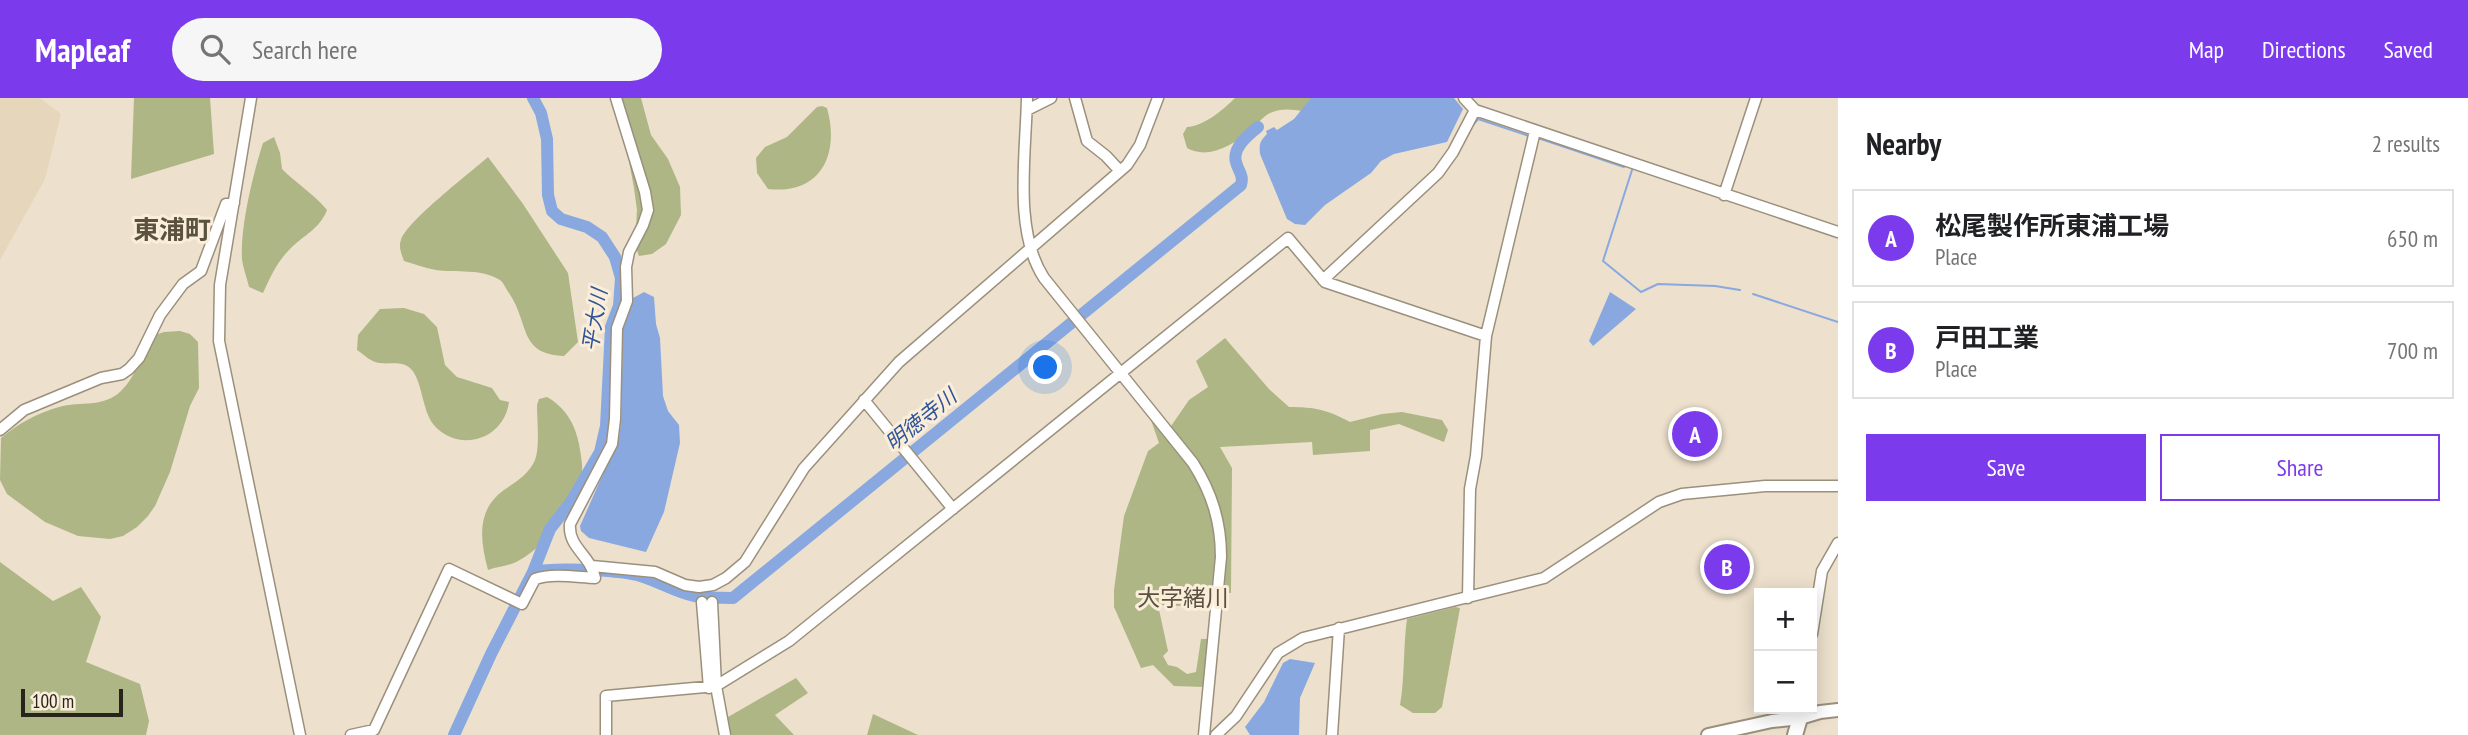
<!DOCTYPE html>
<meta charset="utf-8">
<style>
body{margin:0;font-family:"PT Sans Narrow","Noto Sans JP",sans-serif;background:#f6f6f6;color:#202124}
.controls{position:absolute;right:21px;bottom:21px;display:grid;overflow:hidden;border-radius:0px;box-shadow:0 4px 18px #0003}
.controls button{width:63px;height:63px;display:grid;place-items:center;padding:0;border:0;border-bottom:2px solid #e0e0e0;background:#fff;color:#202124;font:35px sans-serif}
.scale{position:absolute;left:21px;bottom:18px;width:102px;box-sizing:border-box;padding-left:7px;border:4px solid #28241c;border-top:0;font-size:19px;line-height:24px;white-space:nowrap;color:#28241c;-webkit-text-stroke:5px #faeeda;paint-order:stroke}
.you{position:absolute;left:1046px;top:270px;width:24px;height:24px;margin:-18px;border:5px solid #fff;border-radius:50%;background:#1a73e8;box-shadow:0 0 0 10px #1a73e833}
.badge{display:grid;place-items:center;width:46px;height:46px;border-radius:50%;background:#7c3aed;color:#fff;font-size:23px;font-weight:700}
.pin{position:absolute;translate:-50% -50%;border:4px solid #fff;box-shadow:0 2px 7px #0006}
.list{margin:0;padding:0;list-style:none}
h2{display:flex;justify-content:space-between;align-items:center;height:91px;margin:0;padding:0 28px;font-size:30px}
h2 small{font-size:23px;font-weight:400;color:#757577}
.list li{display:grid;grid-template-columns:46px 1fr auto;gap:21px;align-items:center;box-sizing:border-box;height:98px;margin:0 14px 14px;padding:0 14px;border:2px solid #e0e0e0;border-radius:0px}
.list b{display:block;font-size:26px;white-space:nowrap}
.list p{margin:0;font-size:23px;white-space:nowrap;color:#757577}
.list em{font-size:23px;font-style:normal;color:#757577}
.actions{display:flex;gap:14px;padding:21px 28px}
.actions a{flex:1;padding:16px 0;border:2px solid #7c3aed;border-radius:0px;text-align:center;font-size:24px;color:#7c3aed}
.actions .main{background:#7c3aed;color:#fff}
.icon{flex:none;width:38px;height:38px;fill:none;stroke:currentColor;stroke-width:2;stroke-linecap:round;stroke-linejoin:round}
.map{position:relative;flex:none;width:1838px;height:637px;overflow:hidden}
header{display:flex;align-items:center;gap:42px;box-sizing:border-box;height:98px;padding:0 35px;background:#7c3aed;color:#fff}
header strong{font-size:33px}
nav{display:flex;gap:38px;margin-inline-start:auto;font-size:24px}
.search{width:490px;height:63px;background:#f6f6f6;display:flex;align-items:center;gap:18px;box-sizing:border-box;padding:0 24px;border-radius:38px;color:#757577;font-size:26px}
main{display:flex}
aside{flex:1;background:#fff}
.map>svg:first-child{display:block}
.built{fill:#e6d6bc}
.green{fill:#adb684}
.water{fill:#88a8df}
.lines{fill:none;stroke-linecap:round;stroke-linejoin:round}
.stream{stroke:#88a8df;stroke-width:2}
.river{stroke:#88a8df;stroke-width:12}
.minor-casing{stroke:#9b907d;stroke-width:13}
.major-casing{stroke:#9b907d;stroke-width:16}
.highway-casing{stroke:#9b907d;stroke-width:18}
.minor{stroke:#fff;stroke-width:10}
.major{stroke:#fff;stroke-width:12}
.highway{stroke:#fff;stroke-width:14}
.labels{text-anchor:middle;stroke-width:6;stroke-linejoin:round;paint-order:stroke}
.water-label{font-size:21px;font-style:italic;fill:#305497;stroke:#faeeda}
.quarter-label{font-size:23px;fill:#5b513f;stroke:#faeeda}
.district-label{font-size:26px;font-weight:bold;fill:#5b513f;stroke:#faeeda}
</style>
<header>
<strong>Mapleaf</strong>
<div class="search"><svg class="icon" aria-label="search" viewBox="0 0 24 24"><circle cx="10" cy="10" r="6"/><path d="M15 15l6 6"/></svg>Search here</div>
<nav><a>Map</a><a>Directions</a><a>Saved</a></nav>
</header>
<main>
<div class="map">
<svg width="1838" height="637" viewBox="0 0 1838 637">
<rect width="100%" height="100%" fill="#ede1cd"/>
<path class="built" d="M0,0H40L61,16L45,81L0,162Z"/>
<path class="green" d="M134,0H210L214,56L131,81Z
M617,0H641L651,37L668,61L680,89L681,117L666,146L652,156L639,158L635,147L637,112L634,90Z
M1235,0H1329L1318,17C1303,13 1285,8 1270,15C1263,18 1256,28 1250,33C1233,47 1208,62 1187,50L1183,36L1187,29C1204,28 1223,12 1235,0Z
M822,8L827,10C840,56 821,97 768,91L757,75L756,60L765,49L787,39L817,9Z
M274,39L280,55L282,71C297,86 314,96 327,112C320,131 302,138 289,152C277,164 270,180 263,195L249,189C247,180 243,170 242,161C240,129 253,76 263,45Z
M488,59L523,106L568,175L578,244L564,258C518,256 530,226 509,195C506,191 504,185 500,182C481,170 456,175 436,172C425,170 415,166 404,163C402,157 398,149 401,142C406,124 471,74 488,59Z
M404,210L424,216L437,229L445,267L457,279L492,290L500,302L509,304C504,342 458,356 433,326C422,311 422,282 411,271C401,261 388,268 375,264C369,262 363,256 357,252L358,237L380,211Z
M180,233L190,236L198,244L199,290L190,308L170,374L155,408L148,418L137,429L123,438L110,441L78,438L45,424L7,396L0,382L1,340C18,326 37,315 59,309C80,303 104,310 121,293C136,278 142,258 149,239L164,234Z
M1225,240L1269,291L1289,309C1315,309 1328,312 1350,324L1382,316L1402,314L1442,322L1448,332L1444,344L1399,326L1370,332V353L1313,357L1312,344L1220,349L1232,370L1231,495L1185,493L1182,508L1158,507L1168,553L1163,558L1168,567L1177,569L1187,576L1196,574L1201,541H1208L1204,589L1174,588L1153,567L1141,570L1114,509V492L1124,418L1148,353L1159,345L1146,308L1169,331L1189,302L1208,289L1196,263Z
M547,299C566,310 575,326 579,346C581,358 584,372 581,384C575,413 541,453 514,465C506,468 496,469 488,472C480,442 476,412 504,392C516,384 529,376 535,362C540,349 537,322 537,307L539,301Z
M0,464L53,503L81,489L101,519L86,564L140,586L149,623L146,637H0Z
M1455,509L1460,510L1442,609L1435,615H1413L1400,607C1405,579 1403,549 1407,521Z
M796,580L808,595L775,617L794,637H730L728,619Z
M873,616L918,637H867Z"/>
<path class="water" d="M1311,0H1454L1463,11L1447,44L1394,56L1381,63L1371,75L1325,107L1305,127L1295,126L1287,121L1260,56C1259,46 1260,43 1267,36L1266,33L1274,29L1277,32L1294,21Z
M644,194L654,199L656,226L660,240L663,298L668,313L679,327L680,345L664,414L646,454L589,440L581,433L580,428L619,340L621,325L623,230L633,200Z
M1610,194L1636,211L1593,248L1589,243Z
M1290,561L1315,565L1300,600L1299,637H1250L1245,629L1264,604L1283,565Z"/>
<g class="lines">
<path class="stream" d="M1473,27L1478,21L1529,38L1528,41
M1538,40L1624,69
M1632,72L1603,163L1641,194L1658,186L1715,188L1740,192
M1753,196L1838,224"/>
<path class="river" d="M533,474C554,469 615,472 637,477C656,482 675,494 694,498C706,501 720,499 733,500L1241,87C1244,77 1238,73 1236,64C1232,50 1248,37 1258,29
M454,637L491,556L533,474L550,431L571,404L600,354L606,328L611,229L619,208L621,180L615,159L602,139L587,129L561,121L552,113L548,97L547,41L541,15L533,0"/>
<defs>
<path id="minor" d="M251,0L220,187L219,243L300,637
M1027,0C1026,55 1013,133 1044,180L1193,365C1212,395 1221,424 1221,459L1204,637
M1075,0L1087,43L1106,58L1120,73
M1464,0L1475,12L1838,134
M1027,12L1051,0
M1724,97L1756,0
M1323,182L1438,75L1453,54L1475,12
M864,302L953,411
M0,332L24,312L101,280L122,276L129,271L139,260L160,217L183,186L201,173L226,106L234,105
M592,468L655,474L685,487L699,489L713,487L726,480L745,464L804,370L899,264L1127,67L1140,47L1158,0
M1468,500L1470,391L1476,358L1486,238L1535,33
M702,504L709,590
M712,504L716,588L725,637
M1812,536L1822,473L1838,445
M351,637L374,632L449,471L522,506L535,481C553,475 575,479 595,480C590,456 568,450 570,426L612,346L615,321L617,230L627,203L626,169L629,154L643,127L648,112L645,94L616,0
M606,637V598L716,588L789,543L1288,140L1325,184L1486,238
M1216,637L1236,618L1278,555L1303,540L1544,480L1659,404L1682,396L1765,388H1838
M1332,637L1339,530"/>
<path id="major" d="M1708,637L1772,623L1800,620L1820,614L1838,612"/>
<path id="highway" d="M1795,637L1800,620"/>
</defs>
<use href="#minor" class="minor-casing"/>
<use href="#major" class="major-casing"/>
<use href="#highway" class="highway-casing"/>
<use href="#minor" class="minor"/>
<use href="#major" class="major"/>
<use href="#highway" class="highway"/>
</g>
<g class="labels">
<g class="water-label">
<text transform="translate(595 222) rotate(-81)" y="7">平大川</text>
<text transform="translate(921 322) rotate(-39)" y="7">明徳寺川</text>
</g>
<g class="quarter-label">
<text x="1183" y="508">大字緒川</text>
</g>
<g class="district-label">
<text x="172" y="141">東浦町</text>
</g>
</g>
</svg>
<div class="controls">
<button>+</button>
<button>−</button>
</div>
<div class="scale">100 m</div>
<div class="you"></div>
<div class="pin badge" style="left:1695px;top:336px">A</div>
<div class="pin badge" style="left:1727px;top:469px">B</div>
</div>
<aside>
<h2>Nearby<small>2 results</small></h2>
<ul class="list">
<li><span class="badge">A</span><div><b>松尾製作所東浦工場</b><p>Place</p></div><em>650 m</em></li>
<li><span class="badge">B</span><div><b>戸田工業</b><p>Place</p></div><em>700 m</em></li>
</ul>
<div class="actions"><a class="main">Save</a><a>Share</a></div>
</aside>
</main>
